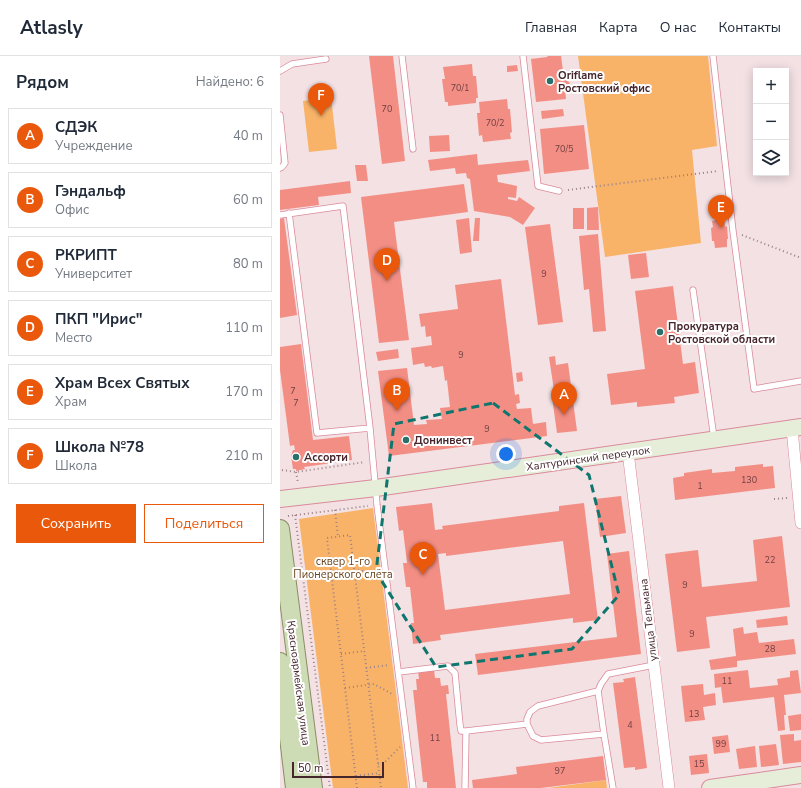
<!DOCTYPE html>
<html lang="ru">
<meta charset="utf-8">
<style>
body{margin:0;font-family:"Nunito Sans",sans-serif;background:#f2f2f3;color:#1f2937}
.controls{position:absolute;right:12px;top:12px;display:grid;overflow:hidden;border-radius:0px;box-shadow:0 2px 10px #0003}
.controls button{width:36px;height:36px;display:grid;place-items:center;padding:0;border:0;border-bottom:1px solid #e0e1e3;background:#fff;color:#1f2937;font:20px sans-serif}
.scale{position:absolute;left:12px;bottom:10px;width:92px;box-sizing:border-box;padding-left:4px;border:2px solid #46262d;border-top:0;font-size:11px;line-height:14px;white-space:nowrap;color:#46262d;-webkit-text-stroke:3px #fff;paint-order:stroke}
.you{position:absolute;left:226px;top:398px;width:14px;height:14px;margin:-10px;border:3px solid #fff;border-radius:50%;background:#1a73e8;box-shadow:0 0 0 6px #1a73e833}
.badge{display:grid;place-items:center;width:26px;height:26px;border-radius:50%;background:#ea580c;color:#fff;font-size:13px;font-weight:700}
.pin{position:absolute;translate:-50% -33px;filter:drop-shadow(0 1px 2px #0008)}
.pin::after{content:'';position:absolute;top:21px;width:14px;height:12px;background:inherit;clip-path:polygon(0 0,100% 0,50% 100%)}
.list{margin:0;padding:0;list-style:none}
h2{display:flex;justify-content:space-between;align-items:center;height:52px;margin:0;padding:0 16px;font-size:17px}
h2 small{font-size:13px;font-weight:400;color:#747a83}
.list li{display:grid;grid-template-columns:26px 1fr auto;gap:12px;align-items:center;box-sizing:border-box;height:56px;margin:0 8px 8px;padding:0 8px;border:1px solid #e0e1e3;border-radius:0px}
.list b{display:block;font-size:15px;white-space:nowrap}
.list p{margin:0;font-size:13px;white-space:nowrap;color:#747a83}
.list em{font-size:13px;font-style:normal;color:#747a83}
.actions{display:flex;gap:8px;padding:12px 16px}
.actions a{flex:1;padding:9px 0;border:1px solid #ea580c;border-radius:0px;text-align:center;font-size:14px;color:#ea580c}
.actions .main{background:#ea580c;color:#fff}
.icon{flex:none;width:22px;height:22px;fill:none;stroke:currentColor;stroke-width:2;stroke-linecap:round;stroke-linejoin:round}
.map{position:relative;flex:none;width:521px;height:732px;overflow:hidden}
header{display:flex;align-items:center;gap:24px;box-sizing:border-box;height:56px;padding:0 20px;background:#fff;border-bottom:1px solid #e0e1e3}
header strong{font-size:19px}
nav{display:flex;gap:22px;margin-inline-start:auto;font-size:14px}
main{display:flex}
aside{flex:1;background:#fff}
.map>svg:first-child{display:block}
.green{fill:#f8b369}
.building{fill:#f38e84;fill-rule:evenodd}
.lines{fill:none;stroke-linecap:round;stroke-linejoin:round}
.lane-casing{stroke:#da8a9b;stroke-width:7}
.street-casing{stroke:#da8a9b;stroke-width:12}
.secondary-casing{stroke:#da8a9b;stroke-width:18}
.primary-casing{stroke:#888d65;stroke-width:20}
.path{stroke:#9b8287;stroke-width:2;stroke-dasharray:1 3;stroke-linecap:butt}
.lane{stroke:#fff;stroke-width:5.5}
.street{stroke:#fff;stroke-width:11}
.secondary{stroke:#e6eeda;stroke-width:16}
.primary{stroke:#cddcb5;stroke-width:18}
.marked{fill:none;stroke:#0f766e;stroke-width:3;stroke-dasharray:8 5;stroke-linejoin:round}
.poi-dot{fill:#287069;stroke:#fff;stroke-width:1.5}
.labels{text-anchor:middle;stroke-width:4;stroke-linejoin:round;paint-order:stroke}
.number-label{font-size:9px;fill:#714043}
.poi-label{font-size:11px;font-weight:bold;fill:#46262d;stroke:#fff;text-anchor:start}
.street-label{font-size:11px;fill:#46262d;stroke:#fff}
.park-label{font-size:11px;fill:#68441c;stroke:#fff}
</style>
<header>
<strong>Atlasly</strong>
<nav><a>Главная</a><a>Карта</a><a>О нас</a><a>Контакты</a></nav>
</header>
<main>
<aside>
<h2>Рядом<small>Найдено: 6</small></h2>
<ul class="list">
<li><span class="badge">A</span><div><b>СДЭК</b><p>Учреждение</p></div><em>40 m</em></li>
<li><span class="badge">B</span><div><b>Гэндальф</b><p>Офис</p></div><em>60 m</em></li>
<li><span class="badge">C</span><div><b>РКРИПТ</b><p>Университет</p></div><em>80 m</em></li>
<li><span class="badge">D</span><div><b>ПКП &quot;Ирис&quot;</b><p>Место</p></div><em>110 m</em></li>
<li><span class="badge">E</span><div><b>Храм Всех Святых</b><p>Храм</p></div><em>170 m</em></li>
<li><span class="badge">F</span><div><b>Школа №78</b><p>Школа</p></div><em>210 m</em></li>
</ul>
<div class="actions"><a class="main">Сохранить</a><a>Поделиться</a></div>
</aside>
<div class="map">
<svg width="521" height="732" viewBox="0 0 521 732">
<rect width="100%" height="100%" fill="#f3e1e4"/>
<path class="green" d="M298,0H428L437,90L412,94L421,187L325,201Z
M51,41L57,93L29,96L23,45Z
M93,452L128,732H53L19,463Z
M326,724L327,732H268Z"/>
<path class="building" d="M89,0H113L125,105L102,108Z
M268,0H281L284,22L290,27L285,33L286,43L256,46L251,3L267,1Z
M192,8L193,20H196L198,42H196V47L168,50V46H165L162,23H165L163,11Z
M237,9L238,15L227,16V10Z
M227,43L228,53H230L232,76L230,77L231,83L203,86L202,79L199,80L197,57H200L199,46Z
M283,53L284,60L262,63L261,55Z
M304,69L309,113L264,118L260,73Z
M169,79L170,95L150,96L149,80Z
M197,98L198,109L248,104L250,115L217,119L218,126L237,130L236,142L228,141V143L237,145L239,141L255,152L243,169L230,161L194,155L190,123L187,122L186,117L176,118L175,112L150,115L148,104Z
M75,109H86L88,125H77Z
M70,125L71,137L38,141L39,149L0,154V134Z
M184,128L188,156L114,166L129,284L99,287L81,141Z
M318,151L319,174H307V152Z
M293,152H304V173H293Z
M440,160L441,164L444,163L445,171L447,170L448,183H447V191L435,192L434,185H432L431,172L433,171L432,165L436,164L435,161Z
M4,162L17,259L0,262V163Z
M189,162L192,196L180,198L176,164Z
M195,162H200L199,185H193Z
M270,168L283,266L258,269L245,171Z
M318,178L326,275L313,276L309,233L304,234L299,180Z
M366,197L369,221L351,223L348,199Z
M221,223L235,339L239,338L240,347L236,348L237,353L251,352L253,368L266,366L267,380L109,400L98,315L127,312L134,369L147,368L146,364L162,363L160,352L170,351L167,324L165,325L163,310L152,312L151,310L145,311L144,307L133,309L131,292L152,289L151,280L146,281L145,270L141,271L139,258L178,253L175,229Z
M393,230L403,308L415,306L419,337L394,341L395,347L357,351V346L331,349L327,318L365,313L355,235Z
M21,288L33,384L69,380L72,404L24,411L25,413L16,415V413H13L11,400L13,394H15L14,389L10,390L0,314V291Z
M118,293L119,302L98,305L96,296Z
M275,300L276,309L288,307L297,375L277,377L272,341H275L269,301Z
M242,316L243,325L237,326L236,317Z
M483,408V411L493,410L495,432L395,444L393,422L404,420V417L432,413V417L455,415V411Z
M341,440L346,477L320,481L315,443Z
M152,447L155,474L163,473L162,470L279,455V450L304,447L318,564L293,567V562L160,579L161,584L133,588L131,567H134L130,531H126L123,507H127L123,474L119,475L116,451ZM283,485L290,538L165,554L158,498L166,497V500Z
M502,480L510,551L426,561L430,592L397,596L385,498L418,494L422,531L477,525L473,484Z
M349,495L361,598L198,619L195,598L337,581L327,498Z
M507,560L508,569L477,572L476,564Z
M463,571L464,578L477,576L479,587L514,583L516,598L457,605V611L431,614L429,604L456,600L453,573Z
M154,614L155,622H160L161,630L168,629L169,638H166L176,732H147V726H143L133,634H137L136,623H139L138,615Z
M468,614L470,632L498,629L497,623L510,621V615L518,614L521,637L504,639L506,659H504L505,674L498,675L494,641L443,647L441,631L435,632L434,618Z
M355,621L367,712L355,714V711L344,712L333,627L344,626L343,623Z
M423,628L424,639L435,637L436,649L423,651L425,664L405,666L401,630Z
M521,658V674L510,675L508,660Z
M514,678V685L521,684V706L503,708L500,679Z
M448,679L450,696L434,698L432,681Z
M496,688L499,709L481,711L479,690Z
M475,690L477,711L459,713L456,693Z
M427,698L429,717L411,719L409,700Z
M323,700L326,724L261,732H193L192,724L237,718L236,711Z"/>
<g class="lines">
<defs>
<path id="lane" d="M122,0L133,93
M243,0L258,130L279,135
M433,0L453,175L474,333L521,325
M0,15L12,8L46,3
M0,59L5,107L2,111L0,112
M9,157L37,377L90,372
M0,159L63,150L90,372L97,449L133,732
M413,234L434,382
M119,616L168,610L175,617L180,669L181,675H186L247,668
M318,635L258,650L250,656L247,663V668L253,680L261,684L324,678
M185,732L186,675
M333,732L324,678L318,635L321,628L328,618L374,609"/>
<path id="street" d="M512,373L521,467
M348,396L389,732"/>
<path id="secondary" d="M0,443L96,432L521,371
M430,732L521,719"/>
<path id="primary" d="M0,473L33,732
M0,606L15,732"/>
</defs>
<use href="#lane" class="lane-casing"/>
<use href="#street" class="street-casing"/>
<use href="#secondary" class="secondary-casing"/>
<use href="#primary" class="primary-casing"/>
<path class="path" d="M288,134L438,115
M462,179L521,202
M2,414L16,416L85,406
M16,416L18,427
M494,443L507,442
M55,454L58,481
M15,459L50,732
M8,460L88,450
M74,515L80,514L98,521
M61,598L84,595
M86,612L109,609
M65,632L94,628L112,638
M98,708L104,707L120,691
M76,720L99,717
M77,732L47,482L70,479L101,732"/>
<use href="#lane" class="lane"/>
<use href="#street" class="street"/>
<use href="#secondary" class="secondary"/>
<use href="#primary" class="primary"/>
</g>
<path class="marked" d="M213,347L309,419L339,539L292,593L156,611L96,516L114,368Z"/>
<g class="poi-dot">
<circle cx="270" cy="25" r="4"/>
<circle cx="380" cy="276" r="4"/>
<circle cx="126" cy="384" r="4"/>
<circle cx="16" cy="401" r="4"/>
</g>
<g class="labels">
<g class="number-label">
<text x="180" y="35">70/1</text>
<text x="107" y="56">70</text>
<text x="215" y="70">70/2</text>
<text x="284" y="96">70/5</text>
<text x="264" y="221">9</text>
<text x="181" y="302">9</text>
<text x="13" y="338">7</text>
<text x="16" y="350">7</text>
<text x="207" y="376">9</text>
<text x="469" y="427">130</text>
<text x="420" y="433">1</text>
<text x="490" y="507">22</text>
<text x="405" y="532">9</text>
<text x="412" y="581">9</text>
<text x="490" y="596">28</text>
<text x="447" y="628">11</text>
<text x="414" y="661">13</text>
<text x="350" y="672">4</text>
<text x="155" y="685">11</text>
<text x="441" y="691">99</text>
<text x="419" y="711">15</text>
<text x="280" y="718">97</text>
</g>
<g class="poi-label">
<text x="278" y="23">Oriflame<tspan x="278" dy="13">Ростовский офис</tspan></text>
<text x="388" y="274">Прокуратура<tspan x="388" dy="13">Ростовской области</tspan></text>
<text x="134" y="388">Донинвест</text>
<text x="24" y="405">Ассорти</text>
</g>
<g class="street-label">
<text transform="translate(308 402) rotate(-8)" y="4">Халтуринский переулок</text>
<text transform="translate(368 564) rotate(-97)" y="4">улица Тельмана</text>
<text transform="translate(19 627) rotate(83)" y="4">Красноармейская улица</text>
</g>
<g class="park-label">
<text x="63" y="509">сквер 1-го<tspan x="63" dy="13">Пионерского слёта</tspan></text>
</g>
</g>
</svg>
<div class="controls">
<button>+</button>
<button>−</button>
<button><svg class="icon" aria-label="layers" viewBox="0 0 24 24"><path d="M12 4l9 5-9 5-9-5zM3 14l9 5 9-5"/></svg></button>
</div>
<div class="scale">50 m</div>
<div class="you"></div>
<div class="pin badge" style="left:284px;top:359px">A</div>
<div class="pin badge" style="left:117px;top:355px">B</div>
<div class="pin badge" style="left:143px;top:519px">C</div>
<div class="pin badge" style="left:107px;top:225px">D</div>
<div class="pin badge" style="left:441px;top:172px">E</div>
<div class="pin badge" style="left:41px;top:60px">F</div>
</div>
</main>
